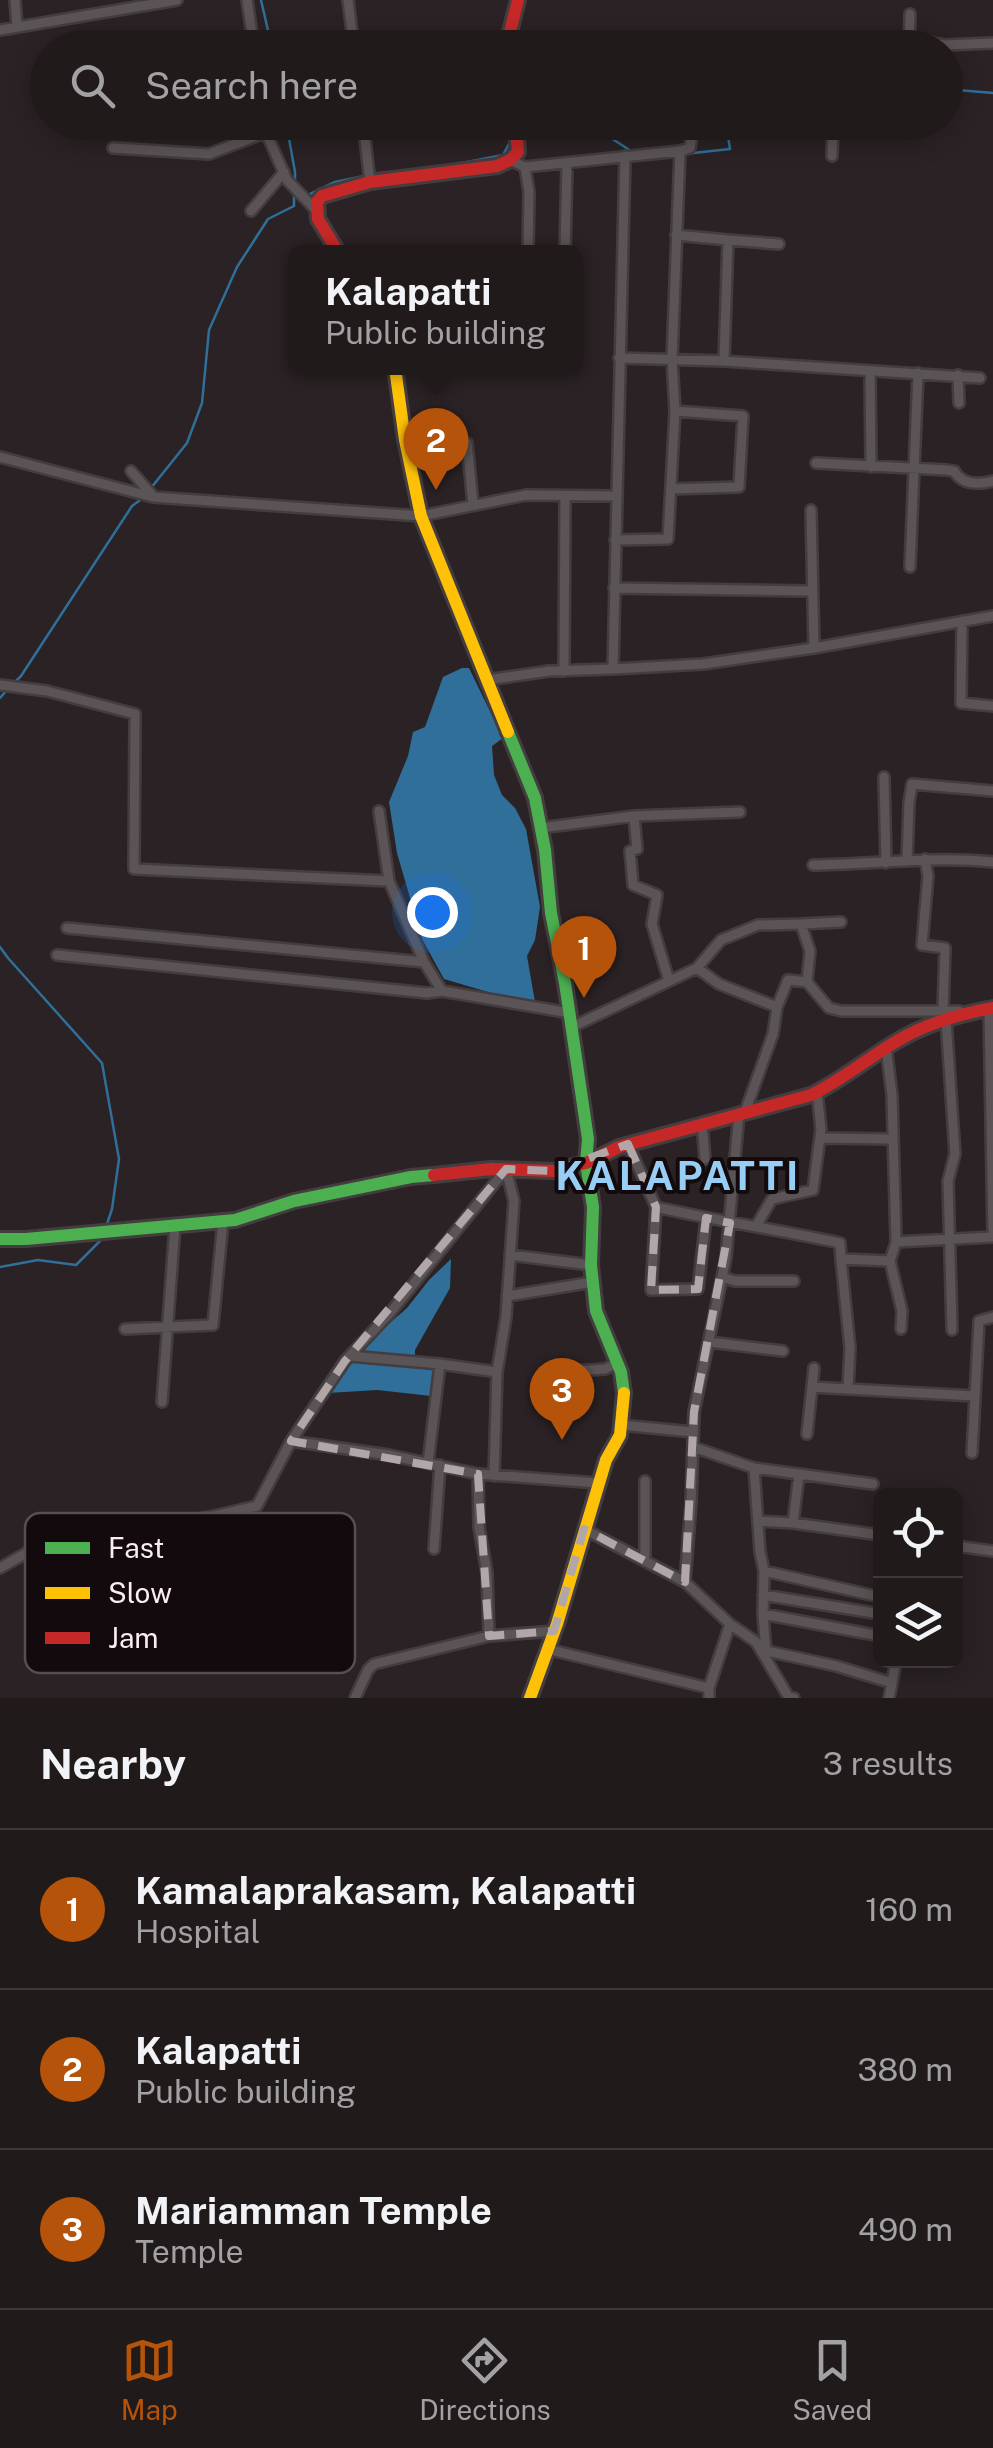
<!DOCTYPE html>
<style>
body{margin:0;font-family:"Public Sans",sans-serif;background:#282324;color:#f1f3f6}
.controls{position:absolute;right:30px;bottom:30px;display:grid;overflow:hidden;border-radius:15px;box-shadow:0 5px 25px #0003}
.controls button{width:90px;height:90px;display:grid;place-items:center;padding:0;border:0;border-bottom:2px solid #3d383a;background:#201a1b;color:#f1f3f6;font:50px sans-serif}
.you{position:absolute;left:432px;top:912px;width:35px;height:35px;margin:-25px;border:8px solid #fff;border-radius:50%;background:#1a73e8;box-shadow:0 0 0 15px #1a73e833}
.badge{display:grid;place-items:center;width:65px;height:65px;border-radius:50%;background:#b45309;color:#fff;font-size:32px;font-weight:700}
.pin{position:absolute;translate:-50% -82px;filter:drop-shadow(0 2px 5px #0008)}
.pin::after{content:'';position:absolute;top:52px;width:35px;height:30px;background:inherit;clip-path:polygon(0 0,100% 0,50% 100%)}
.popup{position:absolute;left:288px;top:245px;width:295px;height:130px;box-sizing:border-box;display:grid;place-content:center;border-radius:15px;background:#201a1b;filter:drop-shadow(0 2px 8px #0005);font-size:32px;white-space:nowrap;color:#a2a1a3}
.popup b{font-size:38px;color:#f1f3f6}
.popup::after{content:'';position:absolute;left:50%;top:100%;margin-left:-20px;border:20px solid transparent;border-top-color:#201a1b}
.list{margin:0;padding:0;list-style:none}
h2{display:flex;justify-content:space-between;align-items:center;height:130px;margin:0;padding:0 40px;font-size:42px}
h2 small{font-size:32px;font-weight:400;color:#a2a1a3}
.list li{display:grid;grid-template-columns:65px 1fr auto;gap:30px;align-items:center;box-sizing:border-box;height:160px;padding:0 40px;border-top:2px solid #3d383a}
.list b{display:block;font-size:38px;white-space:nowrap}
.list p{margin:0;font-size:32px;white-space:nowrap;color:#a2a1a3}
.list em{font-size:32px;font-style:normal;color:#a2a1a3}
.icon{flex:none;width:55px;height:55px;fill:none;stroke:currentColor;stroke-width:2;stroke-linecap:round;stroke-linejoin:round}
.map{position:relative;flex:none;width:993px;height:1698px;overflow:hidden}
.search{position:absolute;background:#201a1b;box-shadow:0 5px 25px #0003;left:30px;right:30px;top:30px;height:110px;display:flex;align-items:center;gap:25px;box-sizing:border-box;padding:0 35px;border-radius:55px;color:#a2a1a3;font-size:38px}
.sheet{height:610px;background:#201a1b}
nav{display:flex;justify-content:space-around;align-items:center;box-sizing:border-box;height:140px;border-top:2px solid #3d383a;background:#201a1b;font-size:28px;color:#a2a1a3}
nav a{display:grid;justify-items:center;gap:5px}
nav .on{color:#b45309}
.map>svg:first-child{display:block}
.water{fill:#2f6f9a}
.lines{fill:none;stroke-linecap:round;stroke-linejoin:round}
.stream{stroke:#2f6f9a;stroke-width:2.5}
.street-casing{stroke:#443d3f;stroke-width:14}
.fast-casing{stroke:#443d3f;stroke-width:18}
.slow-casing{stroke:#443d3f;stroke-width:18}
.jam-casing{stroke:#443d3f;stroke-width:18}
.street{stroke:#5b5456;stroke-width:9}
.fast{stroke:#4caf50;stroke-width:12}
.slow{stroke:#ffc107;stroke-width:12}
.jam{stroke:#c62828;stroke-width:12}
.marked{fill:none;stroke:#b1a7a9;stroke-width:8;stroke-dasharray:20 12;stroke-linejoin:round}
.labels{text-anchor:middle;stroke-width:8;stroke-linejoin:round;paint-order:stroke}
.district-label{font-size:40px;font-weight:bold;letter-spacing:2.5px;fill:#98cef6;stroke:#120a0c}
.key{fill:#120a0c;stroke:#584e50;stroke-width:2.5}
.key-label{font-size:28px;fill:#faeef0}
</style>
<div class="map">
<svg width="993" height="1698" viewBox="0 0 993 1698">
<rect width="100%" height="100%" fill="#2a2224"/>
<path class="water" d="M462,668H469L503,738L492,746L494,775L502,795L515,808L526,829L540,907L535,940L527,956L535,1002L498,995L444,979L422,939L397,853L389,802L408,756L413,732L425,727L443,677Z
M451,1259L450,1288L415,1350V1367L435,1369L431,1396L377,1390L328,1393L369,1341L407,1308L429,1280Z"/>
<g class="lines">
<path class="stream" d="M261,0L272,48
M946,89L993,93
M286,122L295,172V185
M524,134L550,129L611,138L631,151
M684,154L730,149L726,122
M640,160L676,156
M446,166L503,155L512,138
M372,174L428,168
M306,196L335,182L364,176
M151,488L187,443L202,403L209,330L237,267L268,219L294,206V193
M14,683L21,676L132,506L143,498
M0,698L8,689
M0,947L8,958L102,1063L119,1159L112,1209L107,1224
M0,1267L38,1260L76,1265L100,1241"/>
<defs>
<path id="street" d="M15,0L17,27
M247,0L254,48
M348,0L354,48
M0,30L177,0
M910,39L944,45L993,43
M382,48L411,45
M909,48L910,14
M265,122L267,135L287,180L316,210
M363,122L370,182
M113,148L209,154L267,132
M832,156L833,122
M510,160L525,167L680,151L690,148L694,122
M525,167L529,192L528,252
M251,211L284,172
M676,235L728,240L724,361
M728,240L779,244
M565,252L567,163
M619,358L724,361L980,378
M870,371L871,467
M958,375L959,403
M405,440H458L467,443L473,504
M0,457L153,497L421,516L526,495L616,496
M816,463L947,470C961,473 949,468 959,477C967,485 982,484 993,481
M131,471L152,495
M671,489L739,487L743,416L675,411
M615,540L668,539L675,411L672,360L680,151
M910,567L918,373
M614,588L812,591
M962,621L961,703L993,706
M814,648L993,616
M613,669L703,664L814,648L811,510
M564,671L565,496
M487,680L549,671L613,669L625,156
M0,685L47,691L135,714L134,869L389,881
M884,777L886,863
M379,811L389,881L424,962L442,991
M634,816L740,812
M540,828L634,816L637,849L630,851L633,885L657,895L652,924L669,981
M925,859L928,876L922,945L945,948L943,1010
M907,861L909,803L912,784L993,791
M813,865C873,864 933,856 993,862
M801,924L841,922
M67,928L424,962
M57,955L427,993L442,991L570,1013
M697,968L719,984L777,1007
M946,1019L955,1154L948,1181L952,1330
M572,1027L697,968L721,940L758,925L801,924L810,951L807,982L829,1008L841,1011H959
M886,1047L892,1095L896,1242
M745,1112L773,1034L777,1007L788,980L807,982
M702,1123L705,1159
M820,1138L892,1139
M628,1144L656,1207C717,1221 779,1230 840,1243L841,1259L890,1261L896,1242L993,1237L989,1008
M656,1207L651,1290L698,1289L706,1218
M756,1226L772,1199L813,1190L821,1129L817,1092
M510,1255L591,1265
M841,1259L850,1348L848,1388
M890,1261L902,1311L901,1329
M722,1277L735,1281H794
M507,1296L593,1282
M125,1329L213,1325L223,1221
M709,1342L783,1351
M350,1356L440,1364L497,1372
M814,1368L812,1387L975,1396
M162,1402L175,1226
M544,1403L546,1373L605,1369L618,1363
M621,1425L693,1432
M807,1434L812,1387
M291,1441L389,1455L478,1474L598,1483
M693,1447L754,1468L760,1552L764,1571L880,1597
M972,1453L979,1321L993,1317
M428,1463L440,1364
M754,1468L873,1484
M478,1474L479,1527L487,1573L489,1636
M494,1476L497,1372L506,1317L514,1201L506,1169
M758,1521L793,1523L880,1535
M793,1523L799,1474
M584,1529L685,1582L691,1503L694,1412L726,1258L739,1113
M956,1546L993,1551
M434,1549L440,1465
M645,1560V1481
M0,1568L72,1527L157,1526L210,1517L257,1506L291,1441L345,1361L390,1313L506,1169
M764,1571L763,1614L766,1653
M685,1582L730,1624L756,1642L788,1696L794,1698
M763,1595L880,1614
M763,1614L880,1636
M547,1649L709,1688
M767,1651L836,1666L892,1683L889,1698
M892,1683L896,1660
M355,1698L368,1670L374,1664L489,1636L554,1631
M709,1698V1688L730,1624"/>
<path id="fast" d="M508,732L535,798L545,850L551,913L565,983L588,1139L586,1163L593,1207L591,1265L596,1311L621,1372L624,1393
M0,1239H26L235,1220L294,1201L411,1177L434,1175"/>
<path id="slow" d="M395,368L405,440L421,516L508,732
M530,1698L557,1624L606,1460L620,1435L624,1393"/>
<path id="jam" d="M506,48L518,0
M338,252L318,219L317,202L322,196L370,182L497,166L510,160L518,152L515,122
M434,1175L491,1169L554,1171L586,1163L619,1147L811,1095C842,1080 868,1058 897,1041C927,1023 959,1014 993,1008"/>
</defs>
<use href="#street" class="street-casing"/>
<use href="#fast" class="fast-casing"/>
<use href="#slow" class="slow-casing"/>
<use href="#jam" class="jam-casing"/>
<use href="#street" class="street"/>
<use href="#fast" class="fast"/>
<use href="#slow" class="slow"/>
<use href="#jam" class="jam"/>
</g>
<path class="marked" d="M628,1144L656,1207L651,1290L698,1289L706,1218L730,1223L694,1412L685,1582L584,1529L554,1631L489,1636L478,1474L291,1441L345,1361L506,1169L554,1171Z"/>
<g class="labels">
<g class="district-label">
<text x="678" y="1190">KALAPATTI</text>
</g>
</g>
<rect x="25" y="1513" width="330" height="160" rx="15" class="key"/>
<rect x="45" y="1542" width="45" height="12" fill="#4caf50"/>
<rect x="45" y="1587" width="45" height="12" fill="#ffc107"/>
<rect x="45" y="1632" width="45" height="12" fill="#c62828"/>
<g class="key-label">
<text x="108" y="1558">Fast</text>
<text x="108" y="1603">Slow</text>
<text x="108" y="1648">Jam</text>
</g>
</svg>
<div class="controls">
<button><svg class="icon" aria-label="locate" viewBox="0 0 24 24"><circle cx="12" cy="12" r="6"/><path d="M12 2v4M12 18v4M2 12h4M18 12h4"/></svg></button>
<button><svg class="icon" aria-label="layers" viewBox="0 0 24 24"><path d="M12 4l9 5-9 5-9-5zM3 14l9 5 9-5"/></svg></button>
</div>
<div class="you"></div>
<div class="pin badge" style="left:584px;top:998px">1</div>
<div class="pin badge" style="left:436px;top:490px">2</div>
<div class="popup"><b>Kalapatti</b>Public building</div>
<div class="pin badge" style="left:562px;top:1440px">3</div>
<div class="search"><svg class="icon" aria-label="search" viewBox="0 0 24 24"><circle cx="10" cy="10" r="6"/><path d="M15 15l6 6"/></svg>Search here</div>
</div>
<section class="sheet">
<h2>Nearby<small>3 results</small></h2>
<ul class="list">
<li><span class="badge">1</span><div><b>Kamalaprakasam, Kalapatti</b><p>Hospital</p></div><em>160 m</em></li>
<li><span class="badge">2</span><div><b>Kalapatti</b><p>Public building</p></div><em>380 m</em></li>
<li><span class="badge">3</span><div><b>Mariamman Temple</b><p>Temple</p></div><em>490 m</em></li>
</ul>
</section>
<nav>
<a class="on"><svg class="icon" aria-label="map" viewBox="0 0 24 24"><path d="M3 6l6-2 6 2 6-2v14l-6 2-6-2-6 2zM9 4v14M15 6v14"/></svg>Map</a>
<a><svg class="icon" aria-label="directions" viewBox="0 0 24 24"><path d="M12 3l9 9-9 9-9-9zM9 14v-3h6M13 9l2 2-2 2"/></svg>Directions</a>
<a><svg class="icon" aria-label="saved" viewBox="0 0 24 24"><path d="M7 4h10v16l-5-4-5 4z"/></svg>Saved</a>
</nav>
